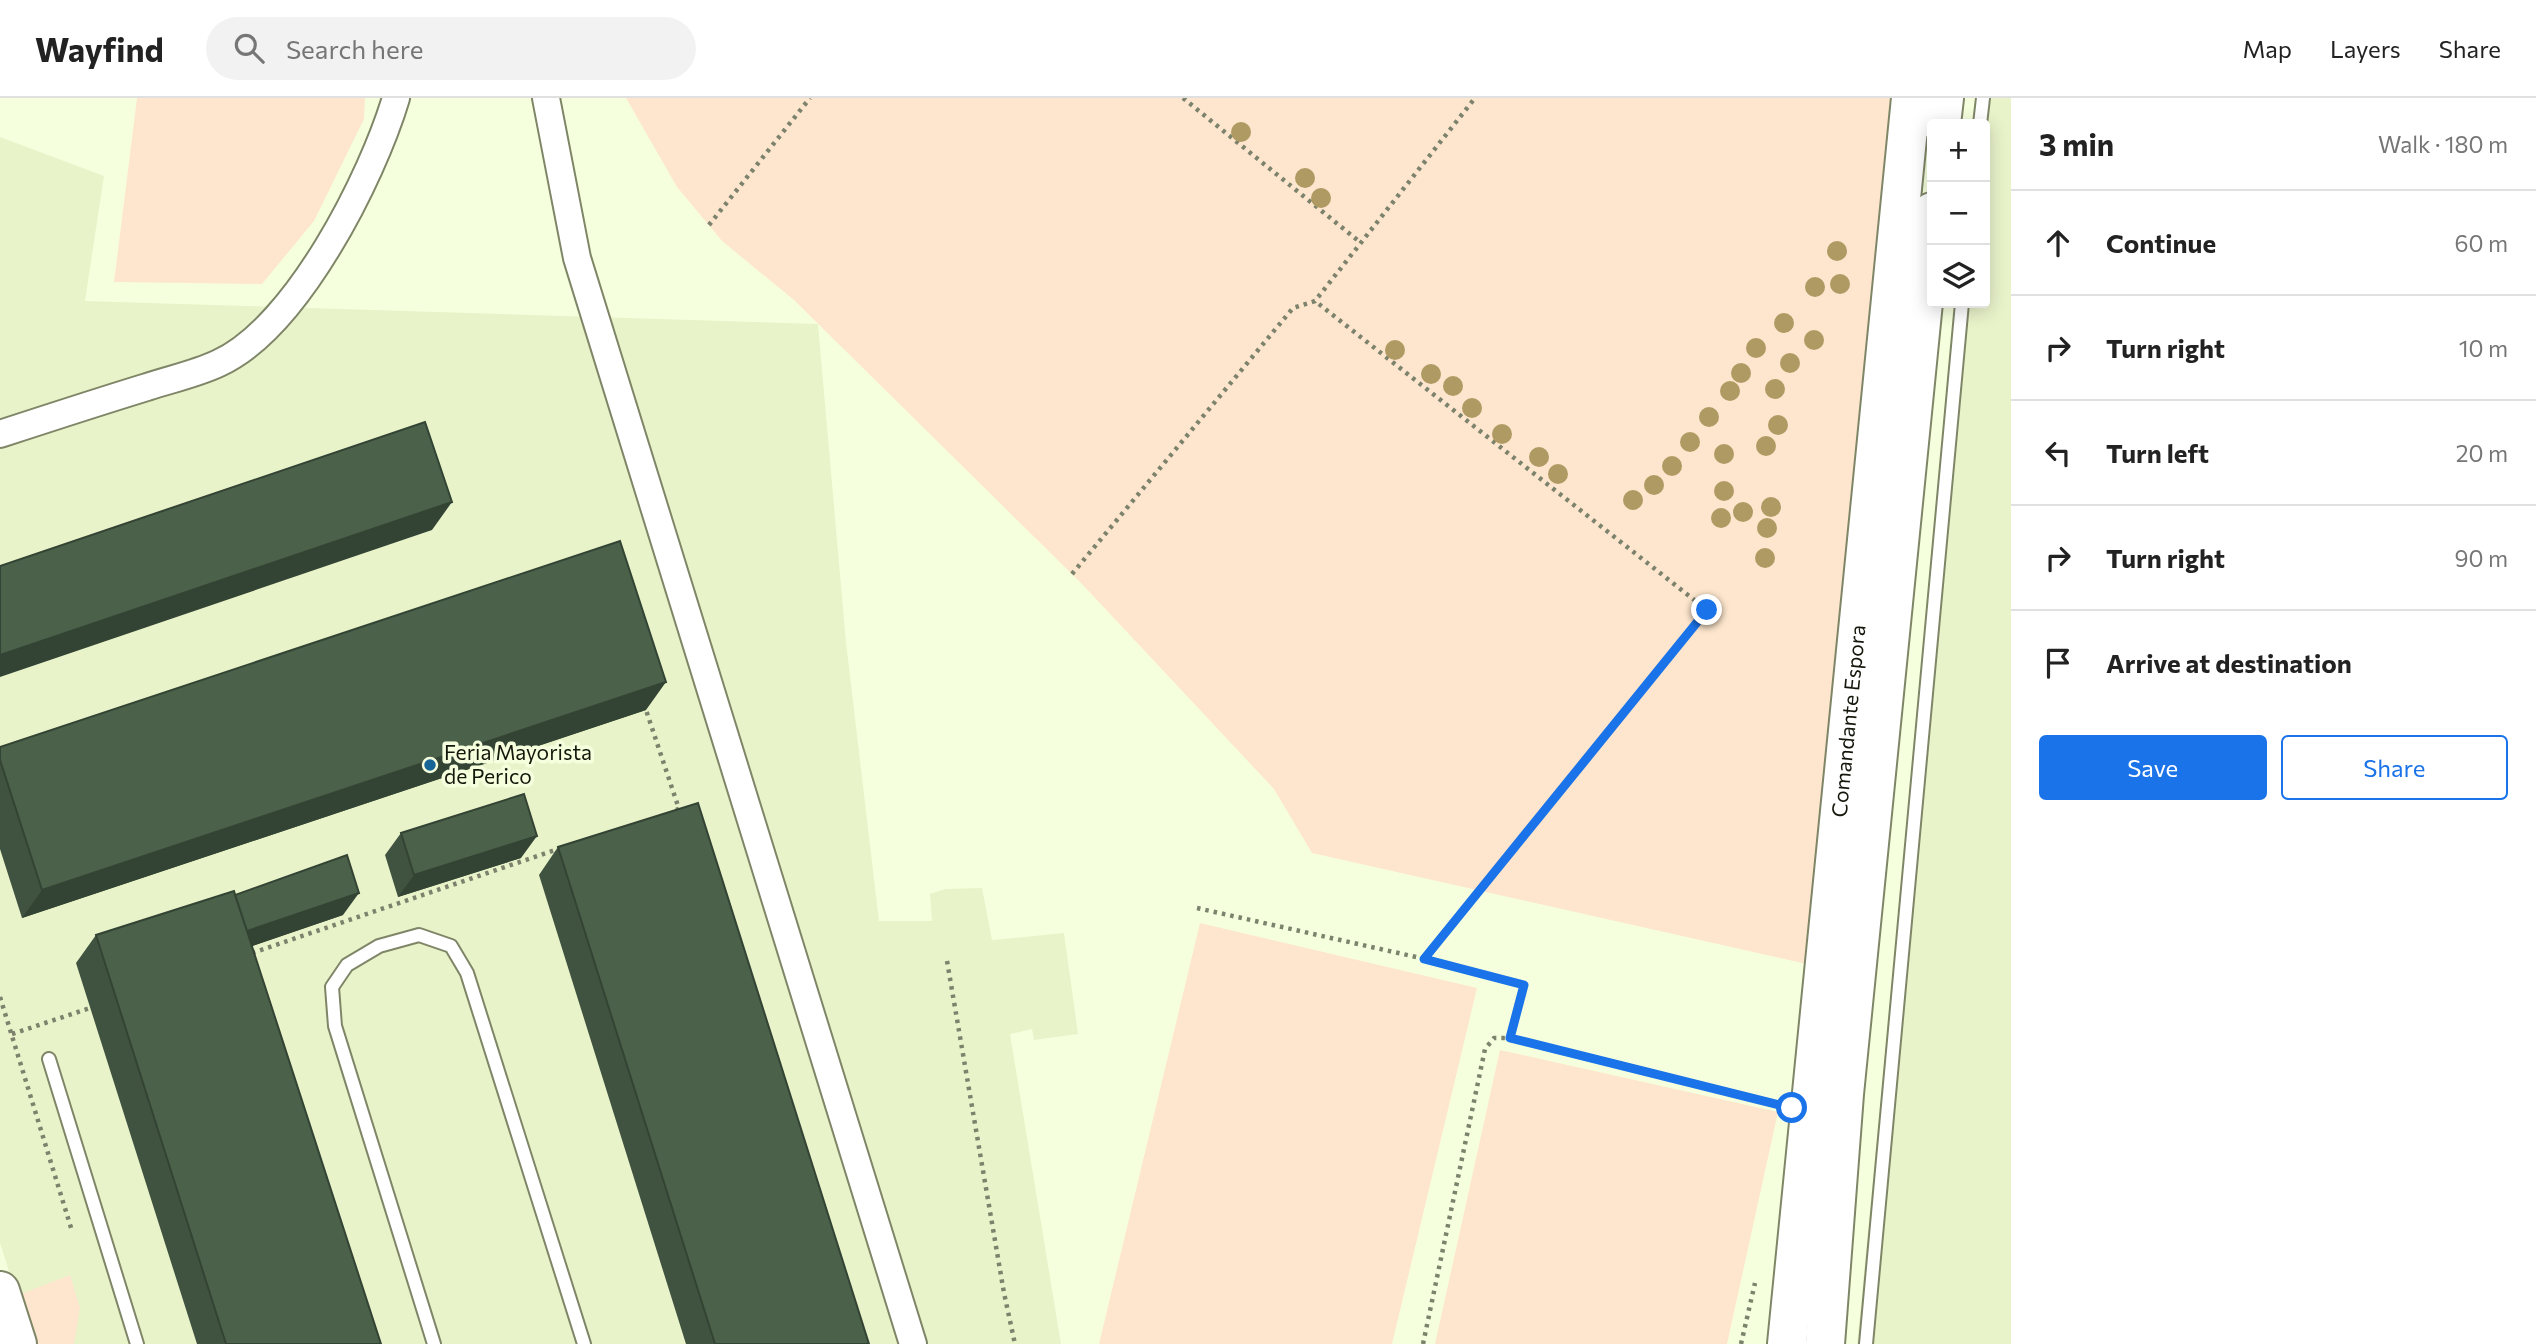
<!DOCTYPE html>
<meta charset="utf-8">
<style>
body{margin:0;font-family:Commissioner,sans-serif;background:#f2f2f2;color:#222}
.controls{position:absolute;right:21px;top:21px;display:grid;overflow:hidden;border-radius:7px;box-shadow:0 4px 18px #0003}
.controls button{width:63px;height:63px;display:grid;place-items:center;padding:0;border:0;border-bottom:2px solid #e0e0e0;background:#fff;color:#222;font:35px sans-serif}
.stop{position:absolute;width:21px;height:21px;margin:-16px;border:5px solid #1a73e8;border-radius:50%;background:#fff}
.stop.end{background:#1a73e8;border-color:#fff;box-shadow:0 2px 7px #0008}
.list{margin:0;padding:0;list-style:none}
h2{display:flex;justify-content:space-between;align-items:center;height:91px;margin:0;padding:0 28px;font-size:30px}
h2 small{font-size:23px;font-weight:400;color:#767676}
.list li{display:grid;grid-template-columns:46px 1fr auto;gap:21px;align-items:center;box-sizing:border-box;height:105px;padding:0 28px;border-top:2px solid #e0e0e0}
.list b{display:block;font-size:26px;white-space:nowrap}
.list em{font-size:23px;font-style:normal;color:#767676}
.actions{display:flex;gap:14px;padding:21px 28px}
.actions a{flex:1;padding:16px 0;border:2px solid #1a73e8;border-radius:7px;text-align:center;font-size:24px;color:#1a73e8}
.actions .main{background:#1a73e8;color:#fff}
.icon{flex:none;width:38px;height:38px;fill:none;stroke:currentColor;stroke-width:2;stroke-linecap:round;stroke-linejoin:round}
.map{position:relative;flex:none;width:2011px;height:1246px;overflow:hidden}
header{display:flex;align-items:center;gap:42px;box-sizing:border-box;height:98px;padding:0 35px;background:#fff;border-bottom:2px solid #e0e0e0}
header strong{font-size:33px}
nav{display:flex;gap:38px;margin-inline-start:auto;font-size:24px}
.search{width:490px;height:63px;background:#f2f2f2;display:flex;align-items:center;gap:18px;box-sizing:border-box;padding:0 24px;border-radius:38px;color:#767676;font-size:26px}
main{display:flex}
aside{flex:1;background:#fff}
.map>svg:first-child{display:block}
.built{fill:#e9f3ca}
.green{fill:#fde6cd}
.lines{fill:none;stroke-linecap:round;stroke-linejoin:round}
.service-casing{stroke:#7f8668;stroke-width:16}
.minor-casing{stroke:#7f8668;stroke-width:30}
.primary-casing{stroke:#7f8668;stroke-width:42}
.path{stroke:#7c826c;stroke-width:4.5;stroke-dasharray:3.5 5;stroke-linecap:butt}
.service{stroke:#fff;stroke-width:12}
.minor{stroke:#fff;stroke-width:26}
.primary{stroke:#fff;stroke-width:38}
.tree{fill:#b09a63}
.wall{fill:#405340}
.shaded-wall{fill:#344434}
.building{fill:#4b614a;stroke:#344434;stroke-width:2}
.route{stroke:#1a73e8;stroke-width:9}
.poi-dot{fill:#176597;stroke:#f6ffdd;stroke-width:2.5}
.labels{text-anchor:middle;stroke-width:7;stroke-linejoin:round;paint-order:stroke}
.street-label{font-size:21px;fill:#14170b;stroke:#f6ffdd}
.poi-label{font-size:21px;fill:#14170b;stroke:#f6ffdd;text-anchor:start}
</style>
<header>
<strong>Wayfind</strong>
<div class="search"><svg class="icon" aria-label="search" viewBox="0 0 24 24"><circle cx="10" cy="10" r="6"/><path d="M15 15l6 6"/></svg>Search here</div>
<nav><a>Map</a><a>Layers</a><a>Share</a></nav>
</header>
<main>
<div class="map">
<svg width="2011" height="1246" viewBox="0 0 2011 1246">
<rect width="100%" height="100%" fill="#f6ffdd"/>
<path class="built" d="M1978,0H2011V1246H1857L1958,205H1985V26Z
M0,39L104,78L85,203L818,226L846,544L879,823H932L930,796L945,791L982,790L992,842L1064,835L1078,936L1034,942L1032,931L1010,936L1061,1246H32L0,1145Z"/>
<path class="green" d="M137,0H365L364,21L314,123L262,186L114,184Z
M626,0H1897L1811,867L1312,755L1274,691L1082,486L794,202L722,143L677,89Z
M1200,825L1477,890L1392,1246H1099Z
M1500,952L1778,1014L1727,1246H1435Z
M70,1177L80,1210L74,1246H32L16,1198Z"/>
<g class="lines">
<defs>
<path id="service" d="M1980,26L1983,0
M49,961L137,1246
M434,1246L335,928L332,889L347,867L379,848L419,837L451,848L467,875L584,1246
M1866,1246L1962,205"/>
<path id="minor" d="M546,0L577,160L913,1246
M0,336C49,320 98,304 147,289C171,281 196,276 219,265C297,229 372,80 396,0"/>
<g id="primary">
<path d="M1941,26L1944,0"/>
<path d="M0,1193L17,1246"/>
<path id="s1" d="M1787,1246L1911,0"/>
<path d="M1825,1246L1844,996L1932,114"/>
</g>
</defs>
<use href="#service" class="service-casing"/>
<use href="#minor" class="minor-casing"/>
<use href="#primary" class="primary-casing"/>
<path class="path" d="M1183,0L1361,145
M709,127L810,0
M1072,476L1293,210L1315,203L1475,0
M644,606L679,711L676,712
M1197,810L1425,861L1707,512L1315,203
M252,855L561,750
M1425,861L1524,887L1510,940L1777,1006
M947,863L1004,1195L1015,1246
M0,899L72,1133
M12,936L90,910
M1423,1246L1485,951L1494,940H1510
M1741,1246L1755,1185"/>
<use href="#service" class="service"/>
<use href="#minor" class="minor"/>
<use href="#primary" class="primary"/>
</g>
<g class="tree">
<circle cx="1241" cy="34" r="10"/>
<circle cx="1305" cy="80" r="10"/>
<circle cx="1321" cy="100" r="10"/>
<circle cx="1837" cy="153" r="10"/>
<circle cx="1840" cy="186" r="10"/>
<circle cx="1815" cy="189" r="10"/>
<circle cx="1784" cy="225" r="10"/>
<circle cx="1814" cy="242" r="10"/>
<circle cx="1756" cy="250" r="10"/>
<circle cx="1395" cy="252" r="10"/>
<circle cx="1790" cy="265" r="10"/>
<circle cx="1741" cy="275" r="10"/>
<circle cx="1431" cy="276" r="10"/>
<circle cx="1453" cy="288" r="10"/>
<circle cx="1775" cy="291" r="10"/>
<circle cx="1730" cy="293" r="10"/>
<circle cx="1472" cy="310" r="10"/>
<circle cx="1709" cy="319" r="10"/>
<circle cx="1778" cy="327" r="10"/>
<circle cx="1502" cy="336" r="10"/>
<circle cx="1690" cy="344" r="10"/>
<circle cx="1766" cy="348" r="10"/>
<circle cx="1724" cy="356" r="10"/>
<circle cx="1539" cy="359" r="10"/>
<circle cx="1672" cy="368" r="10"/>
<circle cx="1558" cy="376" r="10"/>
<circle cx="1654" cy="387" r="10"/>
<circle cx="1724" cy="393" r="10"/>
<circle cx="1633" cy="402" r="10"/>
<circle cx="1771" cy="409" r="10"/>
<circle cx="1743" cy="414" r="10"/>
<circle cx="1721" cy="420" r="10"/>
<circle cx="1767" cy="430" r="10"/>
<circle cx="1765" cy="460" r="10"/>
</g>
<path class="wall" d="M646,612L22,820L0,751V649Z
M401,735L521,760L398,799L385,757Z
M558,749L869,1246H686L539,777Z
M235,797L343,817L252,848L381,1246H197L76,865L96,837Z"/>
<path class="shaded-wall" d="M452,404L432,432L0,579V557Z
M666,584L646,612L22,820L42,792Z
M537,738L521,760L398,799L414,777Z
M359,795L343,817L226,857L241,835Z"/>
<path class="building" d="M425,324L452,404L0,557V468Z
M620,443L666,584L42,792L0,662V649Z
M524,696L537,738L414,777L401,735Z
M698,705L869,1246H715L558,749Z
M347,757L359,795L247,833L235,797Z
M234,793L381,1246H226L96,837Z"/>
<g class="lines">
<path class="route" d="M1707,512L1424,861L1524,887L1510,940L1792,1010"/>
</g>
<circle class="poi-dot" cx="430" cy="667" r="7"/>
<g class="labels">
<g class="street-label">
<text dy="7" stroke="none"><textPath href="#s1" startOffset="626">Comandante Espora</textPath></text>
</g>
<g class="poi-label">
<text x="444" y="662">Feria Mayorista<tspan x="444" dy="24">de Perico</tspan></text>
</g>
</g>
</svg>
<div class="controls">
<button>+</button>
<button>−</button>
<button><svg class="icon" aria-label="layers" viewBox="0 0 24 24"><path d="M12 4l9 5-9 5-9-5zM3 14l9 5 9-5"/></svg></button>
</div>
<div class="stop" style="left:1792px;top:1010px"></div>
<div class="stop end" style="left:1707px;top:512px"></div>
</div>
<aside>
<h2>3 min<small>Walk · 180 m</small></h2>
<ul class="list">
<li><svg class="icon" aria-label="ahead" viewBox="0 0 24 24"><path d="M12 20V5M6 11l6-6 6 6"/></svg><div><b>Continue</b></div><em>60 m</em></li>
<li><svg class="icon" aria-label="right" viewBox="0 0 24 24"><path d="M7 20v-9h11M14 6l5 5-5 5"/></svg><div><b>Turn right</b></div><em>10 m</em></li>
<li><svg class="icon" aria-label="left" viewBox="0 0 24 24"><path d="M17 20v-9H6M10 6l-5 5 5 5"/></svg><div><b>Turn left</b></div><em>20 m</em></li>
<li><svg class="icon" aria-label="right" viewBox="0 0 24 24"><path d="M7 20v-9h11M14 6l5 5-5 5"/></svg><div><b>Turn right</b></div><em>90 m</em></li>
<li><svg class="icon" aria-label="arrive" viewBox="0 0 24 24"><path d="M6 21V4h12l-3 4 3 4H6"/></svg><div><b>Arrive at destination</b></div></li>
</ul>
<div class="actions"><a class="main">Save</a><a>Share</a></div>
</aside>
</main>
